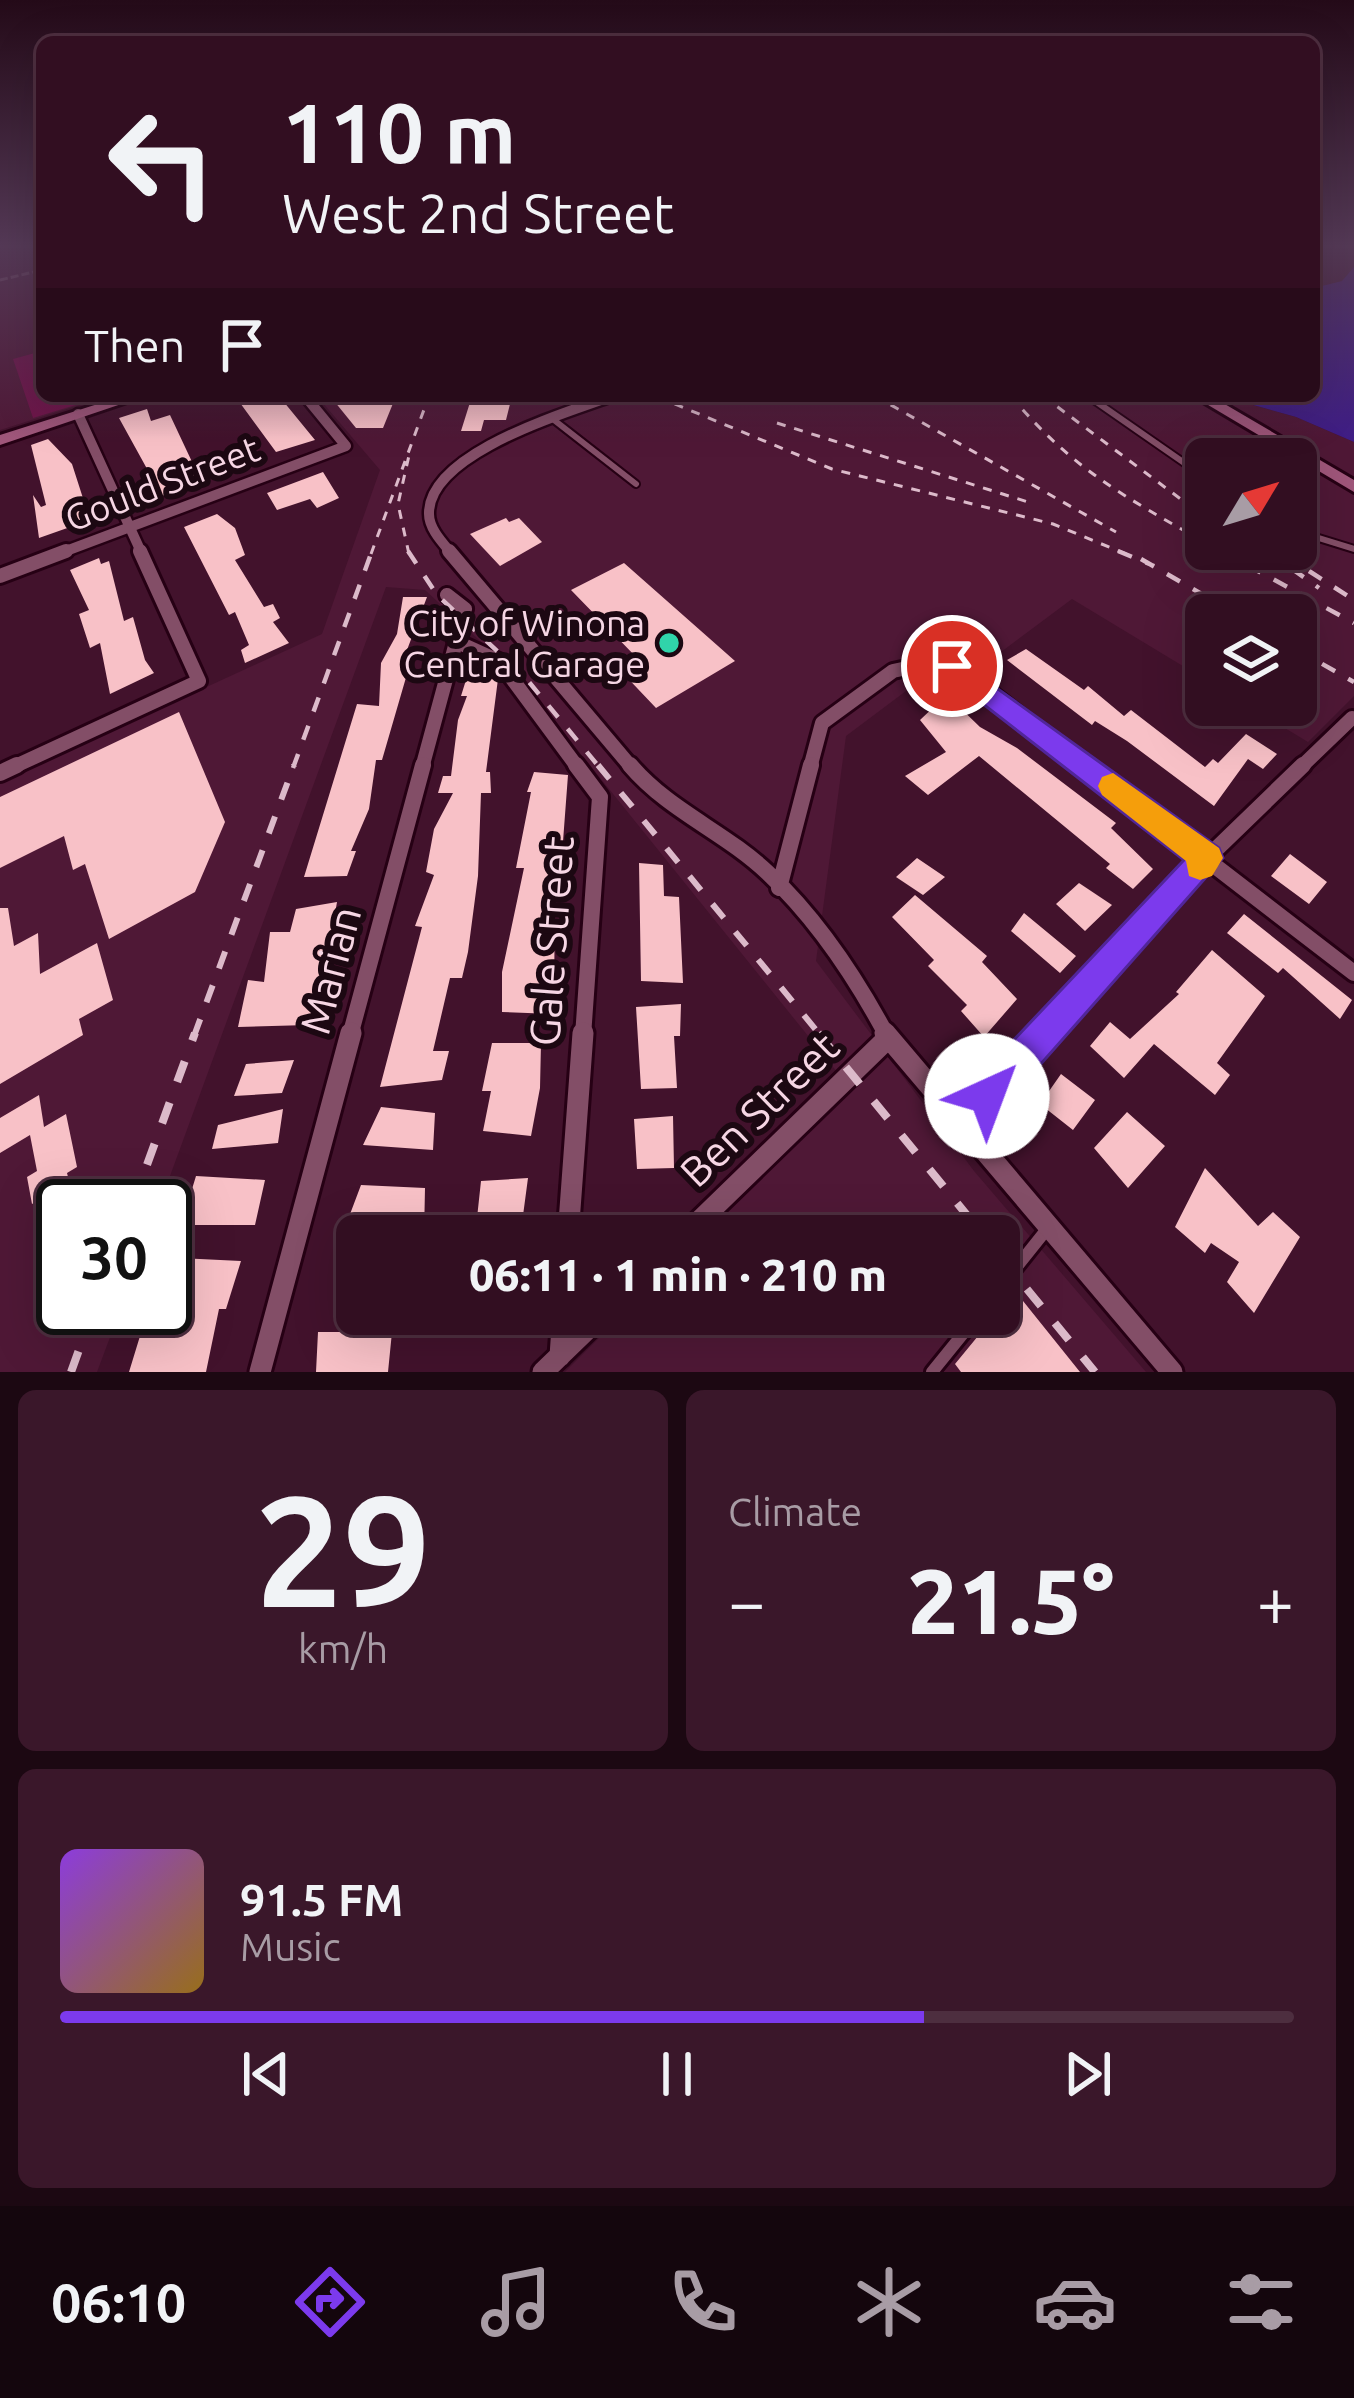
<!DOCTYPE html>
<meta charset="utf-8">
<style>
body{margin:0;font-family:Ubuntu,sans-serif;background:#3a172a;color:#f1f3f6;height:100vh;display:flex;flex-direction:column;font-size:45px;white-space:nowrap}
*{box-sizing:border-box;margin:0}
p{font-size:39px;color:#a89ca5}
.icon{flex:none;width:66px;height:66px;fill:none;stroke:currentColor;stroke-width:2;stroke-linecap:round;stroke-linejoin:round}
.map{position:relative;height:1372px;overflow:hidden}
.panel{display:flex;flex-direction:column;gap:18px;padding:18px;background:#1c0812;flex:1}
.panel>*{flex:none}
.top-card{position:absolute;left:36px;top:36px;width:1284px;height:366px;border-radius:18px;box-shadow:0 12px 48px #0002,0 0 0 3px #4d2e3f;background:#320e21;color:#f1f3f6;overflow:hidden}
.needle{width:78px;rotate:52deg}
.buttons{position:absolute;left:1185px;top:438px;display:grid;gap:24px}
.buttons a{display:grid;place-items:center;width:132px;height:132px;border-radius:18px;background:#320e21;box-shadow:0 12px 48px #0002,0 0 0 3px #4d2e3f;font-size:60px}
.speed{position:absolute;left:36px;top:1179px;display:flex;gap:24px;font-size:60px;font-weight:700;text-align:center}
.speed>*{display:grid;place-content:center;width:156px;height:156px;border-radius:50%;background:#320e21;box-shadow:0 12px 48px #0002,0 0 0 3px #4d2e3f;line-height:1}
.speed .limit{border:6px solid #111;border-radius:18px;background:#fff;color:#111}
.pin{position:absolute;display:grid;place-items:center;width:102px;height:102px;color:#fff;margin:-51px;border:6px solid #fff;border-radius:50%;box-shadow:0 3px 12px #0007}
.me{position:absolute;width:132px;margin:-66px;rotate:43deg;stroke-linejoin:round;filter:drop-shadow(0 0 9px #0008)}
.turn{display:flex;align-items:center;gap:42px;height:252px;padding:0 48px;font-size:54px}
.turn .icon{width:156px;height:156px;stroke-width:2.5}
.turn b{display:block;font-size:84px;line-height:102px}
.then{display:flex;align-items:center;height:114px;padding:0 48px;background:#0003;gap:24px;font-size:45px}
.big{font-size:90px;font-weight:800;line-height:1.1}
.panel .tile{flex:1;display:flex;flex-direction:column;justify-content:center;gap:18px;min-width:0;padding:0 42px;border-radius:18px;background:#3a172a}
.panel .dial{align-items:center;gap:0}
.dial b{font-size:156px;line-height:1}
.song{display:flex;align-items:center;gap:36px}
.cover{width:144px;height:144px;border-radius:18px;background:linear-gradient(135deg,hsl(270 70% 55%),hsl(40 70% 35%))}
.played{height:12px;border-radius:6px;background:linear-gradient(90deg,#7c3aed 70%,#4d2e3f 70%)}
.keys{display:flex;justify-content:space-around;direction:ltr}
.heat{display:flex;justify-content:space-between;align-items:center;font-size:66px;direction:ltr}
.panel .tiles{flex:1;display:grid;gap:18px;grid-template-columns:1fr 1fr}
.tile:last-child{grid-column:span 2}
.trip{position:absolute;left:336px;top:1215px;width:684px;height:120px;border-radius:18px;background:#320e21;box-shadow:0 12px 48px #0002,0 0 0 3px #4d2e3f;font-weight:800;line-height:120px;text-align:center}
.menu{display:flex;height:192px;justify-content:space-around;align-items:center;background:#14060d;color:#a89ca5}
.menu .icon{width:84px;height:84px}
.menu .on{color:#7c3aed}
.menu b{font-size:54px;color:#f1f3f6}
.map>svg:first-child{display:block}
.built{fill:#4f1836;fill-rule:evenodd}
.green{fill:#6f1248}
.water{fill:#3f1d85}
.building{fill:#f8c1c7}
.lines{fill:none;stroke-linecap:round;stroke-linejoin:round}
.lane-far1-casing{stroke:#260014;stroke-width:10}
.lane-casing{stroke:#260014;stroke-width:18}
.street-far3-casing{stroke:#260014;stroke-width:15}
.street-far2-casing{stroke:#260014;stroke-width:20}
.street-far1-casing{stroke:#260014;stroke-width:22}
.street-casing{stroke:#260014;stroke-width:27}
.secondary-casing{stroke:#260014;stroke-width:6}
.path{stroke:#885e74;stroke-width:3;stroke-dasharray:8 3;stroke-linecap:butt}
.lane-far1{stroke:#834e67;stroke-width:6}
.lane{stroke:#834e67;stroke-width:12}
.street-far3{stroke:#834e67;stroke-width:10}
.street-far2{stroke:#834e67;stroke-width:14}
.street-far1{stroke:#834e67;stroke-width:16}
.street{stroke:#834e67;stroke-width:21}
.secondary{fill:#9f567a;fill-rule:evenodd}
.rail-far3{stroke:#dcbaca;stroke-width:3;stroke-dasharray:9 9;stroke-linecap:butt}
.rail-far2{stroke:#dcbaca;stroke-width:4.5;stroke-dasharray:15 15;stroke-linecap:butt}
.rail-far1{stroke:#dcbaca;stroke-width:6;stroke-dasharray:18 18;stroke-linecap:butt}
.rail{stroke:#dcbaca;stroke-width:8;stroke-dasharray:22 22;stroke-linecap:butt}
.route{fill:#7c3aed;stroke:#51269a;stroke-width:3}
.slow{fill:#f59e0b}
.poi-dot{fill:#30d4aa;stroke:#1c0812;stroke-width:4.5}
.labels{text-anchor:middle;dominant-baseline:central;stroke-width:12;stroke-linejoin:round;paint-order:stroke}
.street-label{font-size:36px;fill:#f6d6e4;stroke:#1c0812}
.poi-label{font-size:36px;fill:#f6d6e4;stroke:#1c0812;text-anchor:end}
.near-street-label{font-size:42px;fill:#f6d6e4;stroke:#1c0812}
</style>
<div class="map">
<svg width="1354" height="1372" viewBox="0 0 1354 1372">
<rect width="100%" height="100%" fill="#42122c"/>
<path class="built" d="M0,247h42v149h66l-108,34z
M317,396h904l75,21 58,25v254l-46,46 -61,-37h49v-90h-90v65l-134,-81 -87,65 -55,9 -84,63 -30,225 158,210 172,201h-581l58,-58h376v-78h-298l149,-148 -332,-412 -93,-86 -39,-3 -227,619h-96v102h58l-24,64h-97v-590l322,-148 58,-164zM1206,459h90v90h-90z"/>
<path class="green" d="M42,351v45h63l-72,22 -20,-59z"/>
<path class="water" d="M1354,267v175l-58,-25 -75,-21h93v-108l28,-7z"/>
<path class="building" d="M235,396h44l36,44 -39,12z
M330,396h66l-13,32h-27z
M472,396h40l-6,24h-22l-3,11h-20z
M147,409l4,12 19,-6 31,66 -39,15 -43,-78z
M48,439l24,25 18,56 -51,18 -6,-43 8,12 5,-2 -15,-60z
M323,472l16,26 -22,10 -7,-9 -33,11 -10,-17z
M217,514l18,14 10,27 -10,5 29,47 9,-3 7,14 -7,4 16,21 -44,20 -4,-13 8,-5 -14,-33 -6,3 -45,-88z
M506,518l3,4 10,-4 23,24 -42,24 -30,-32z
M99,558l2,6 8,-3 15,60 9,-4 12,43 9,13 -44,21 -10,-51 -10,5 -11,-34 10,-4 -19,-40z
M624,563l111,98 -79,47 -37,-39 18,-11 -66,-68z
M403,597h24l-20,53h7l-32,110h-6l-7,49 -18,42h5l-9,25 -43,1 53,-173 22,2 2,-43 16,-29z
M1026,649l58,41 4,-4 36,30 7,-6 74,57 8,-8 5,4 28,-29 31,20 -14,15 -15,-10 -34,47 -87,-65 -32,-20 -3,4 -85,-65z
M498,679l-12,93h4l1,21h-10l-3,83 -10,76 -6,26h-12l-17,73h16l-7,29 -62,7 42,-160 -7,-1 19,-51 -8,-3 8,-43 19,-36h-15l5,-17h8l7,-56 9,-24h-6l5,-16z
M952,700l28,27 37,21 99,75 -5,5 42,41 -20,20 -27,-21 4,-4 -131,-108 -51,39 -23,-19 41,-24 -26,-32 18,-17 5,6z
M179,712l46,110 -30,70 -86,47 -24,-75 -12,6 -9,-34 -64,32v-71z
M534,772l34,3 -7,93h-6l-1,146 -52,-2v-40l22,-104h-8l15,-76h-4z
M1290,854l37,28 -18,22 -38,-28z
M917,858l28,19 -22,18 -27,-18z
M639,863l24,2 1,31 15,1 4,86 -42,-2z
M1079,883l33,22 -27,26 -29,-27z
M915,895l72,61 -5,6 35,37 -33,38 -23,-26 6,-6 -39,-39 6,-6 -42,-43z
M337,902l-12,71h-4l-13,52 -70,2 10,-47 16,2 6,-50h20l6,-23z
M0,908h8l6,38 24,-13 2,41 57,-31 16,57 -34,19 4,16 -83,49z
M1024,913l52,43 -16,17 -49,-42z
M1244,914l108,86 -12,19 -57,-51 -5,5 -51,-40z
M1212,950l53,46 -48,67 13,12 -15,20 -61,-51 -30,34 -34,-32 20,-24 20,17 49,-45 -3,-2z
M681,1004l-1,32h-6l3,52 -36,1 -5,-82z
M492,1043h49l-1,45 -9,48 -48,-5 8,-40h-9z
M294,1060l-12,33 -48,3 12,-32z
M1061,1074l34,26 -22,30 -33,-26z
M39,1095l5,32 22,-13 11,53 -10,6 2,8 -37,23 -5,-27 10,-6 -7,-36 -30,18v-35z
M381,1107l54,6 -2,37 -70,-5z
M283,1109l-5,34 -66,6 6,-24z
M1127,1112l38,34 -37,42 -34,-40z
M673,1116l1,52 -37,1 -3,-50z
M1205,1168l53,58 15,-14 27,25 -46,76 -27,-31 12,-20 -28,-19 -6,10 -30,-26z
M196,1176l69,4 -10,45h-74z
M528,1178l-6,45 -45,-5 4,-37z
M361,1185l64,3 -1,48h-67v65h-21l9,-56 -7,1z
M179,1258l62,3 -15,48h-7l-13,63h-77l15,-49 15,1z
M1015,1291l65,81h-119l-6,-8z
M318,1332h74l-4,40h-72z"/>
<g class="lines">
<defs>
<path id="lane-far1" d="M1088,396l118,82
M554,420l82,64
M1296,531l58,18"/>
<path id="lane" d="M999,1289l48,-60
M932,1372l47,-58"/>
<path id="street-far3" d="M78,414l64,140
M58,554l288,-108 -41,-50
M452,554c-9,-11 -23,-25 -23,-40 -1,-61 137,-101 183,-118"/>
<path id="street-far2" d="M449,551l183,217
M0,576l66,-25
M455,641l44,20 79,107
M11,768l188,-87 -59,-130
M422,768l43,-159 -18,-14
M810,768l12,-45 71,-52 37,-8 43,16 115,89
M1300,768l52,-50"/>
<path id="street-far1" d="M576,765l24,32 -17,239
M630,765c39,46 95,67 138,108 49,46 88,105 119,163
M1084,765l270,208
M0,773l17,-8
M779,888l32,-123
M350,1036l73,-271
M1042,1036l165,-178 96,-93"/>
<path id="street" d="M885,1033l287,339
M960,1125l85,-92
M568,1236l15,-203
M684,1236l204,-198
M560,1356l3,-42
M260,1372l91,-339
M543,1372l60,-58"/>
<path id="secondary" d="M123,396h22l-145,49v-10z
M1193,396h18l143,84v12z"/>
</defs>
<use href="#lane-far1" class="lane-far1-casing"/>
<use href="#lane" class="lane-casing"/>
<use href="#street-far3" class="street-far3-casing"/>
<use href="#street-far2" class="street-far2-casing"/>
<use href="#street-far1" class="street-far1-casing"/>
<use href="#street" class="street-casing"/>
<use href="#secondary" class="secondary-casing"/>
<path class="path" d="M0,280l42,-10"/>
<use href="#lane-far1" class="lane-far1"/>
<use href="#lane" class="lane"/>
<use href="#street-far3" class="street-far3"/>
<use href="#street-far2" class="street-far2"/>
<use href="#street-far1" class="street-far1"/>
<use href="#street" class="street"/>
<use href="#secondary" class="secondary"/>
<path class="rail-far3" d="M875,396l241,136
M1011,396c61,73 114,101 195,147
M1043,396l163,122
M658,397l174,72 221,55 73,30
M777,423l251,79
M1217,549l10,5
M1264,549l7,5
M371,554l58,-158
M409,554l-11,-50 12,-53"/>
<path class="rail-far2" d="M408,551l29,44 87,81 76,92
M1118,551l36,15
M1221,551l133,72
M1267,551l52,37
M1141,559l97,56
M1309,571l45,29
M1296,649l58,33
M293,768l79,-217"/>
<path class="rail-far1" d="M598,765l223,271
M194,1036l100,-271"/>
<path class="rail" d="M818,1033l166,203
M132,1206l63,-173
M999,1255l96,117
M71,1372l23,-64"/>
</g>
<linearGradient id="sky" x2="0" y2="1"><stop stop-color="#240a18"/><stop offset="0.56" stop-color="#543956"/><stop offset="1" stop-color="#543956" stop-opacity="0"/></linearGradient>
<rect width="1354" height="439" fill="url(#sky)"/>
<path class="route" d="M952,656l267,192 4,10 -222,251 -14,6 -13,-6 -6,-13 6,-14 210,-222 -241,-187 -4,-7 4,-7z"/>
<path class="slow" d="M1113,773l106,75 4,10 -11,18 -12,4 -11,-4 -3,-15 -84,-66 -4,-9 4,-9z"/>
<circle class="poi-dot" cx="669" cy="643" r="12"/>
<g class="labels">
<g class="street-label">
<text transform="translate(162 483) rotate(-21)">Gould Street</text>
</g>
<g class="poi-label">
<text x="645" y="622">City of Winona<tspan x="645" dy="41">Central Garage</tspan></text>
</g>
<g class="near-street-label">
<text transform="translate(551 941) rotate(-86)">Gale Street</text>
<text transform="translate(330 970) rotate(-75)">Marian</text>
<text transform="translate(759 1109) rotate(-44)">Ben Street</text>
</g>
</g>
</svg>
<div class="buttons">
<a><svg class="needle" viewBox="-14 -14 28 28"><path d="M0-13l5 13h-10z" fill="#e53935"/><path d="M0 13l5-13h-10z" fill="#a89ca5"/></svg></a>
<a><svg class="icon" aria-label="layers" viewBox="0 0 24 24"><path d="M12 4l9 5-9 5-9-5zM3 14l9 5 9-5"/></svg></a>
</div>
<div class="speed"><div class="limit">30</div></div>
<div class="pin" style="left:952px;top:666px;background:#d93025"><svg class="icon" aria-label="arrive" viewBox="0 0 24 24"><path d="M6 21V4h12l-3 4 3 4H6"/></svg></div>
<svg class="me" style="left:987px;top:1096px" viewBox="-20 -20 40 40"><circle r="19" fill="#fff"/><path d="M0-13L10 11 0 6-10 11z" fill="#7c3aed"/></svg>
<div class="trip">06:11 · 1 min · 210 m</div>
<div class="top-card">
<div class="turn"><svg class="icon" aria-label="left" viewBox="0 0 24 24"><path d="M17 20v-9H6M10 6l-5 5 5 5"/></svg><div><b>110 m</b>West 2nd Street</div></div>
<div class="then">Then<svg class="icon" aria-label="arrive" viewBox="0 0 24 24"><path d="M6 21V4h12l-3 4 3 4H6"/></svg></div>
</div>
</div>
<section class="panel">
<div class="tiles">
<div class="tile dial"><b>29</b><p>km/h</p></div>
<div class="tile"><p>Climate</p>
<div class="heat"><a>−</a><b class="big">21.5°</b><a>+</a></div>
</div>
<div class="tile">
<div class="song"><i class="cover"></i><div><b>91.5 FM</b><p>Music</p></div></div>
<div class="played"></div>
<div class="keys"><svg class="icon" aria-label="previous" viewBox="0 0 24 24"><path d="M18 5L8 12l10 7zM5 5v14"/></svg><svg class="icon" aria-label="pause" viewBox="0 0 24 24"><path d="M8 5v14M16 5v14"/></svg><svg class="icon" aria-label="next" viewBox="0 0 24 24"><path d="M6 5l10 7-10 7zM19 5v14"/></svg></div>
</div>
</div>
</section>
<nav class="menu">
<b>06:10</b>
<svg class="icon on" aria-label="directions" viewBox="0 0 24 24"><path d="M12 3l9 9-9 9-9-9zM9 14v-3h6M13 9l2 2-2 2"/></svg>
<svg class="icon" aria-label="music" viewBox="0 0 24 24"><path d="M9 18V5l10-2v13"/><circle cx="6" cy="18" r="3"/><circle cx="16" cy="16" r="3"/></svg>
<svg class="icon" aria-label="phone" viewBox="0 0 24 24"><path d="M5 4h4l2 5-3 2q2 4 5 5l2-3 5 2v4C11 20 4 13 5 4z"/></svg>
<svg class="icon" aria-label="climate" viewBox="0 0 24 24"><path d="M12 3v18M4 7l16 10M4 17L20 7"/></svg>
<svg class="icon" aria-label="car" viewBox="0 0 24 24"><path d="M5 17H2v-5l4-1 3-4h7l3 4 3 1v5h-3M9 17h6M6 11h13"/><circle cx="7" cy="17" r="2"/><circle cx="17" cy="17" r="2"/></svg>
<svg class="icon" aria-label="filters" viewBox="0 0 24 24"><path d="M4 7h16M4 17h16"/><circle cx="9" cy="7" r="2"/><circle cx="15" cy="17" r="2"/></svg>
</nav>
